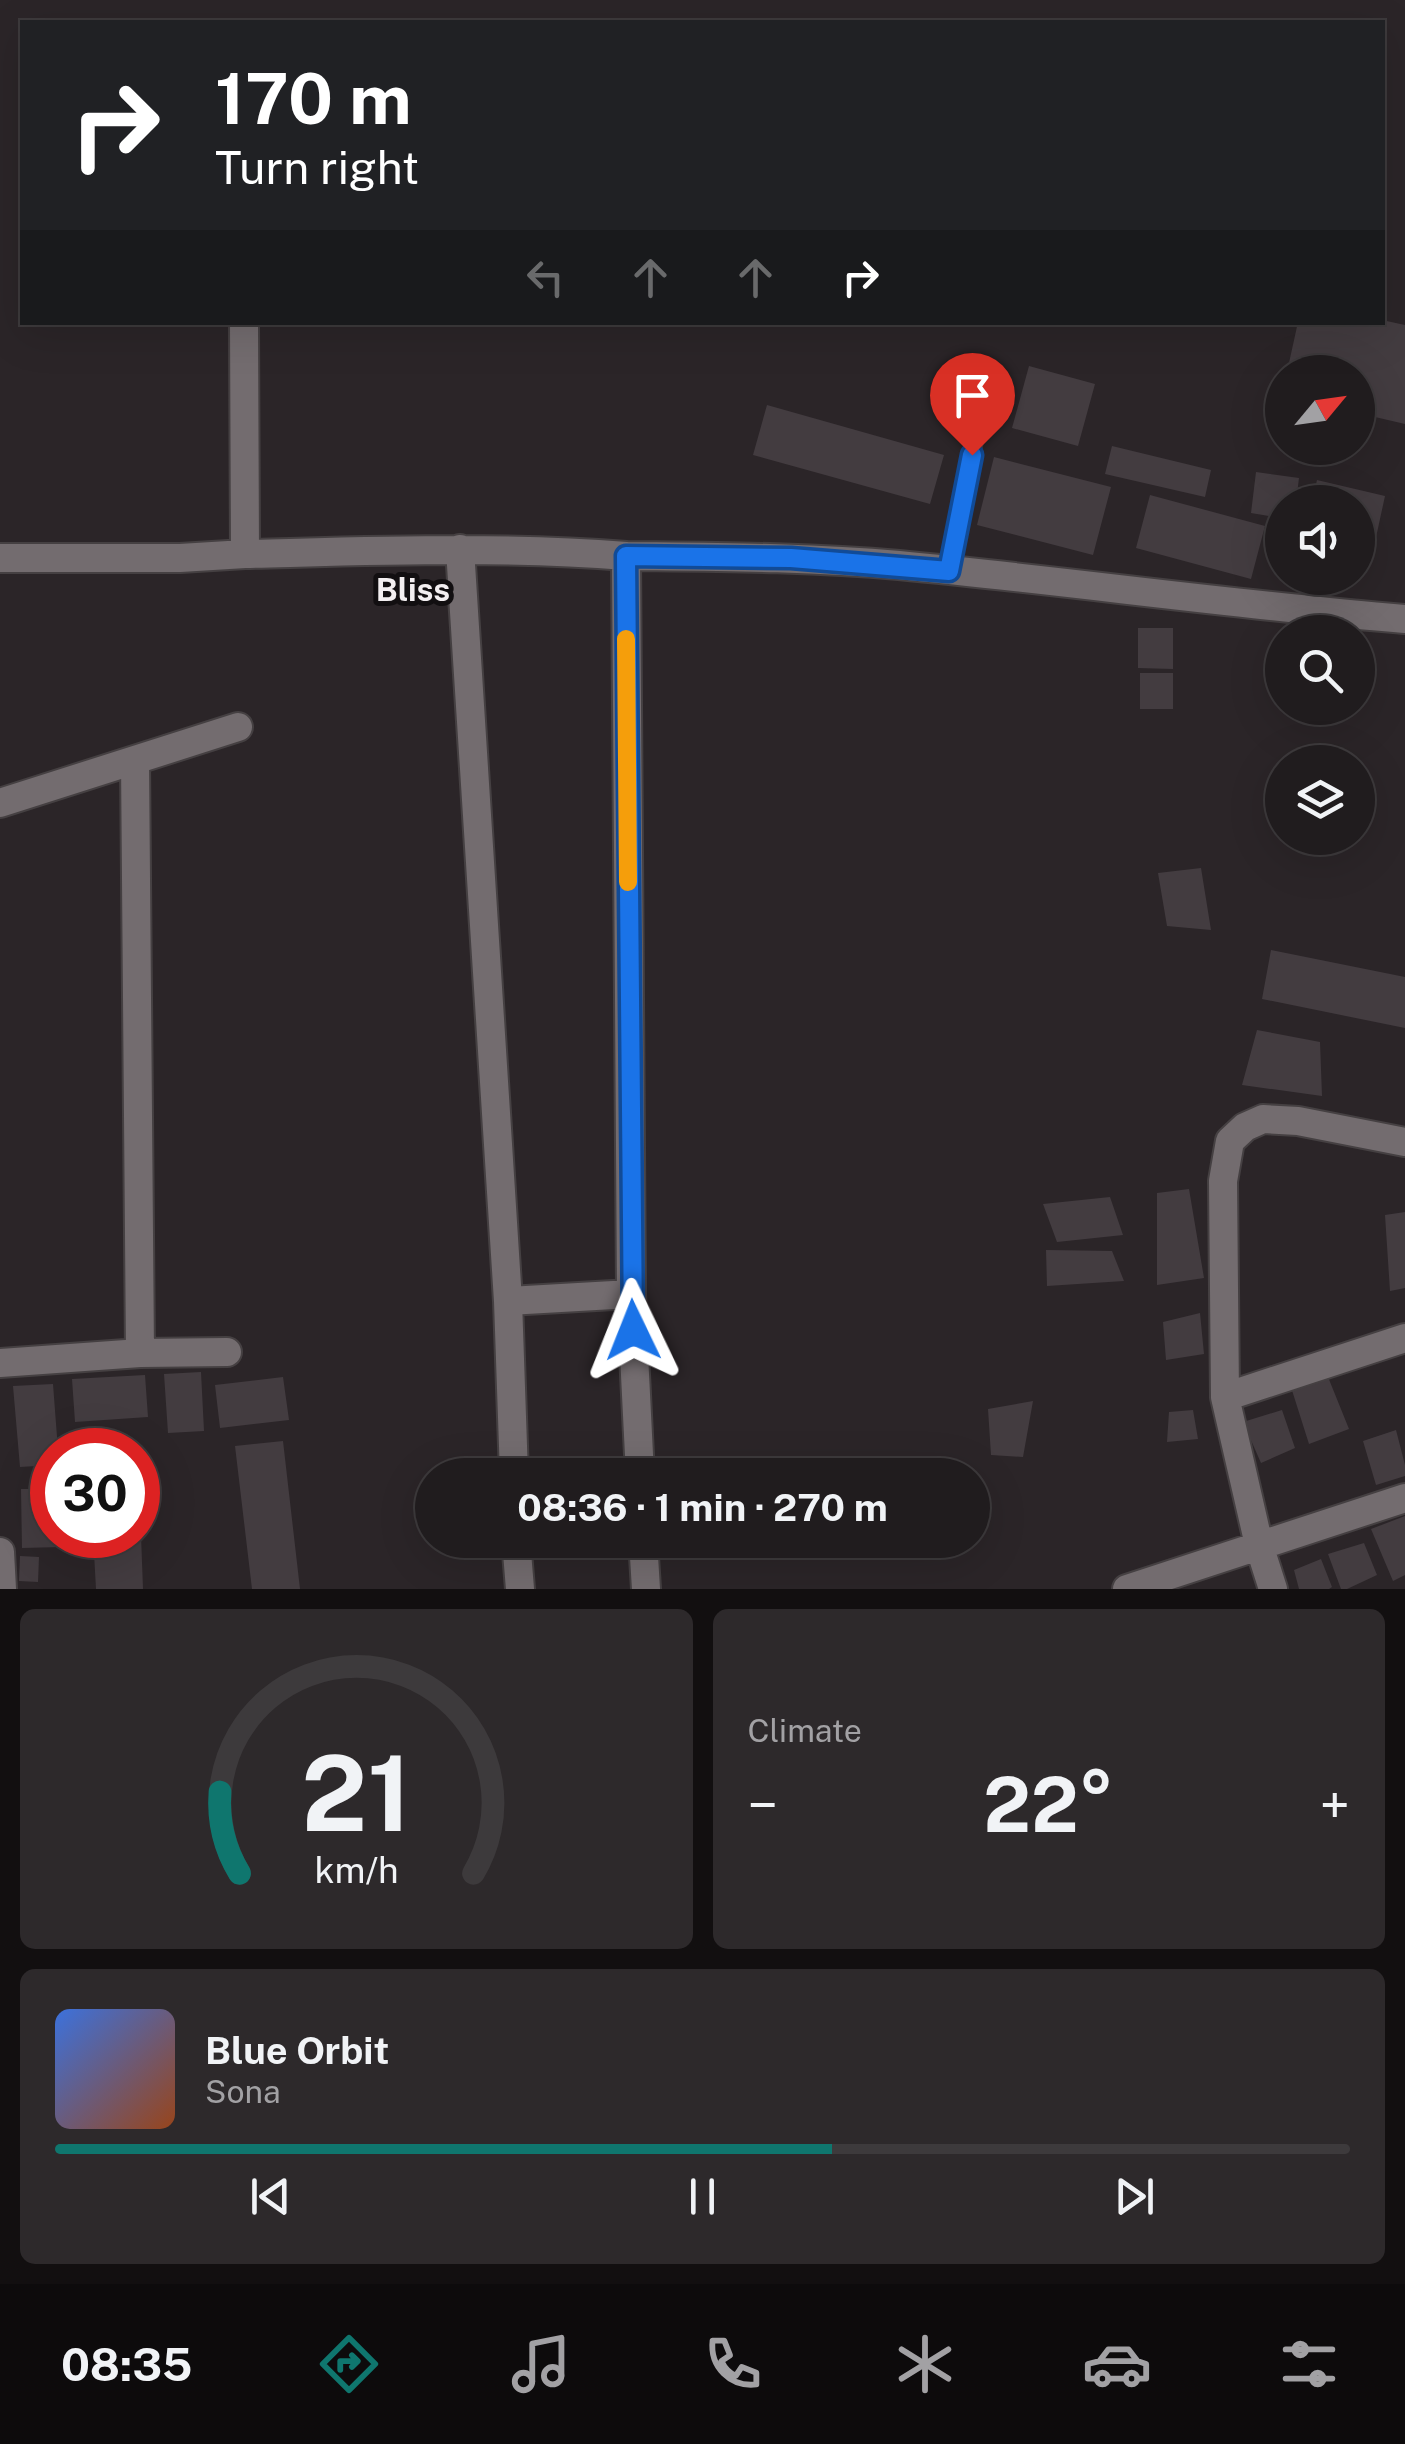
<!DOCTYPE html>
<meta charset="utf-8">
<style>
body{margin:0;font-family:"Public Sans",sans-serif;background:#2d292b;color:#f1f3f6;height:100vh;display:flex;flex-direction:column;font-size:38px;white-space:nowrap}
*{box-sizing:border-box;margin:0}
p{font-size:32px;color:#a2a1a4}
.icon{flex:none;width:55px;height:55px;fill:none;stroke:currentColor;stroke-width:2;stroke-linecap:round;stroke-linejoin:round}
.map{position:relative;height:1589px;overflow:hidden}
.drawer{display:flex;flex-direction:column;gap:20px;padding:20px;background:#120f10;flex:1}
.drawer>*{flex:none}
.banner{position:absolute;left:20px;top:20px;width:1365px;height:305px;border-radius:0px;box-shadow:0 10px 40px #0002,0 0 0 2px #3d3a3c;background:#202124;color:#fff;overflow:hidden}
.needle{width:65px;rotate:61deg}
.tools{position:absolute;left:1265px;top:355px;display:grid;gap:20px}
.tools a{display:grid;place-items:center;width:110px;height:110px;border-radius:50%;background:#201c1e;box-shadow:0 10px 40px #0002,0 0 0 2px #3d3a3c;font-size:50px}
.speed{position:absolute;left:30px;top:1428px;display:flex;gap:20px;font-size:50px;font-weight:700;text-align:center}
.speed>*{display:grid;place-content:center;width:130px;height:130px;border-radius:50%;background:#201c1e;box-shadow:0 10px 40px #0002,0 0 0 2px #3d3a3c;line-height:1}
.speed .limit{border:15px solid #d22;background:#fff;color:#111}
.pin{position:absolute;display:grid;place-items:center;width:85px;height:85px;color:#fff;margin:-102px -42px;border-radius:50% 50% 50% 0;rotate:-45deg;box-shadow:0 0 10px #0007}
.pin .icon{rotate:45deg}
.me{position:absolute;width:110px;margin:-55px;rotate:358deg;stroke-linejoin:round;filter:drop-shadow(0 0 8px #0008)}
.turn{display:flex;align-items:center;gap:35px;height:210px;padding:0 30px;font-size:45px}
.turn .icon{width:130px;height:130px;stroke-width:2.5}
.turn b{display:block;font-size:70px;line-height:85px}
.lanes{display:flex;align-items:center;height:95px;padding:0 30px;background:#0003;justify-content:center;gap:50px;direction:ltr}
.lanes .off{opacity:.35}
.big{font-size:75px;font-weight:700;line-height:1.1}
.drawer .tile{flex:1;display:flex;flex-direction:column;justify-content:center;gap:15px;min-width:0;padding:0 35px;border-radius:15px;background:#2d292b}
.drawer .dial{align-items:center;gap:0}
.dial svg{height:260px;overflow:visible;fill:none;stroke:#3d3a3c;stroke-width:7;stroke-linecap:round;text-anchor:middle}
.dial text{fill:#f1f3f6;stroke:none}
.song{display:flex;align-items:center;gap:30px}
.cover{width:120px;height:120px;border-radius:15px;background:linear-gradient(135deg,hsl(220 70% 55%),hsl(20 70% 35%))}
.played{height:10px;border-radius:5px;background:linear-gradient(90deg,#0f766e 60%,#3d3a3c 60%)}
.keys{display:flex;justify-content:space-around;direction:ltr}
.heat{display:flex;justify-content:space-between;align-items:center;font-size:55px;direction:ltr}
.drawer .tiles{flex:1;display:grid;gap:20px;grid-template-columns:1fr 1fr}
.tile:last-child{grid-column:span 2}
.trip{position:absolute;left:415px;top:1458px;width:575px;height:100px;border-radius:50px;background:#201c1e;box-shadow:0 10px 40px #0002,0 0 0 2px #3d3a3c;font-weight:700;line-height:100px;text-align:center}
.dock{display:flex;height:160px;justify-content:space-around;align-items:center;background:#0d0b0c;color:#a2a1a4}
.dock .icon{width:70px;height:70px}
.dock .current{color:#0f766e}
.dock b{font-size:45px;color:#f1f3f6}
.map>svg:first-child{display:block}
.building{fill:#433c40}
.lines{fill:none;stroke-linecap:round;stroke-linejoin:round}
.service-casing{stroke:#454042;stroke-width:19}
.minor-casing{stroke:#454042;stroke-width:32}
.service{stroke:#736c6f;stroke-width:14}
.minor{stroke:#736c6f;stroke-width:28}
.route-casing{stroke:#114b97;stroke-width:25}
.route{stroke:#1a73e8;stroke-width:18}
.slow{stroke:#f59e0b;stroke-width:18}
.labels{text-anchor:middle;dominant-baseline:central;stroke-width:10;stroke-linejoin:round;paint-order:stroke}
.neighbourhood-label{font-size:32px;font-weight:bold;fill:#f3eff1;stroke:#120f11}
</style>
<div class="map">
<svg width="1405" height="1589" viewBox="0 0 1405 1589">
<rect width="100%" height="100%" fill="#2b2528"/>
<path class="building" d="M1382,320l23,5v99l-47,-11v-41h-71l11,-50h84z
M1029,366l66,18 -17,62 -66,-18z
M767,405l177,50 -14,49 -177,-49z
M1112,446l99,24 -6,27 -100,-23z
M994,457l117,30 -18,68 -116,-30z
M1256,472l43,6 -3,24h-14v16l-31,-5z
M1317,480l68,16 -10,46 -17,-4v-36h-46z
M1150,495l115,31 -14,53 -115,-31z
M1138,628h35v41l-35,-1z
M1140,673h33v36h-33z
M1201,868l10,62 -44,-4 -9,-53z
M1271,950l134,27v51l-143,-29z
M1257,1030l63,12 2,54 -80,-11z
M1189,1189l15,89 -47,7v-92z
M1110,1197l13,38 -66,7 -14,-38z
M1405,1212v76l-15,3 -5,-76z
M1046,1250l66,1 12,30 -77,5z
M1200,1313l4,41 -38,6 -3,-38z
M201,1372l3,59 -36,2 -4,-59z
M1326,1372l23,57 -40,15 -19,-60z
M145,1375l3,42 -73,5 -3,-43z
M283,1377l6,43 -69,8 -5,-43z
M53,1384l5,66h-6v15l-32,2 -7,-81z
M1033,1401l-10,56 -32,-2 -3,-46z
M1193,1410l5,29 -31,3 2,-30z
M1282,1410l13,38 -34,15 -18,-41z
M1396,1430l9,35v11l-29,9 -13,-44z
M283,1441l17,148h-48l-17,-143z
M21,1489h31v46h8l1,12 -39,1z
M1405,1516v59l-12,6 -22,-52z
M93,1535h48l2,54h-47z
M1364,1543l13,32 -30,14h-6l-13,-35z
M20,1556l19,1 -1,25 -19,-1z
M1321,1559l11,28 -3,2h-30l-5,-19z"/>
<g class="lines">
<defs>
<path id="service" d="M949,571l38,-194"/>
<path id="minor" d="M460,549l48,752 6,174
M245,554c127,-3 254,-8 381,2
M0,558h180l65,-4 -1,-232
M135,760l5,593
M0,803l238,-76
M1405,1142l-107,-21 -35,-2 -18,8 -15,14 -7,40 2,216 180,-59
M508,1301l123,-7
M0,1363l140,-10 87,-1
M1225,1397l34,148 14,44
M640,1475l-9,-181 -5,-738c91,1 182,1 273,9 169,16 337,40 506,54
M516,1540l4,49
M643,1540l3,49
M0,1552l2,37
M1127,1589l278,-91"/>
</defs>
<use href="#service" class="service-casing"/>
<use href="#minor" class="minor-casing"/>
<use href="#service" class="service"/>
<use href="#minor" class="minor"/>
</g>
<g class="lines">
<defs>
<path id="route" d="M633,1330l-7,-774 165,2 158,13 23,-116"/>
</defs>
<use href="#route" class="route-casing"/>
<use href="#route" class="route"/>
<path class="slow" d="M626,639l2,243"/>
</g>
<g class="labels">
<g class="neighbourhood-label">
<text x="413" y="589">Bliss</text>
</g>
</g>
</svg>
<div class="tools">
<a><svg class="needle" viewBox="-14 -14 28 28"><path d="M0-13l5 13h-10z" fill="#e53935"/><path d="M0 13l5-13h-10z" fill="#a2a1a4"/></svg></a>
<a><svg class="icon" aria-label="sound" viewBox="0 0 24 24"><path d="M4 9h4l5-4v14l-5-4H4zM17 9q2 3 0 6"/></svg></a>
<a><svg class="icon" aria-label="search" viewBox="0 0 24 24"><circle cx="10" cy="10" r="6"/><path d="M15 15l6 6"/></svg></a>
<a><svg class="icon" aria-label="layers" viewBox="0 0 24 24"><path d="M12 4l9 5-9 5-9-5zM3 14l9 5 9-5"/></svg></a>
</div>
<div class="speed"><div class="limit">30</div></div>
<div class="pin" style="left:972px;top:455px;background:#d93025"><svg class="icon" aria-label="arrive" viewBox="0 0 24 24"><path d="M6 21V4h12l-3 4 3 4H6"/></svg></div>
<svg class="me" style="left:633px;top:1330px" viewBox="-20 -20 40 40"><path d="M0-17L14 15 0 8-14 15z" fill="#1a73e8" stroke="#fff" stroke-width="4"/></svg>
<div class="trip">08:36 · 1 min · 270 m</div>
<div class="banner">
<div class="turn"><svg class="icon" aria-label="right" viewBox="0 0 24 24"><path d="M7 20v-9h11M14 6l5 5-5 5"/></svg><div><b>170 m</b>Turn right</div></div>
<div class="lanes"><svg class="icon off" aria-label="left" viewBox="0 0 24 24"><path d="M17 20v-9H6M10 6l-5 5 5 5"/></svg><svg class="icon off" aria-label="ahead" viewBox="0 0 24 24"><path d="M12 20V5M6 11l6-6 6 6"/></svg><svg class="icon off" aria-label="ahead" viewBox="0 0 24 24"><path d="M12 20V5M6 11l6-6 6 6"/></svg><svg class="icon" aria-label="right" viewBox="0 0 24 24"><path d="M7 20v-9h11M14 6l5 5-5 5"/></svg></div>
</div>
</div>
<section class="drawer">
<div class="tiles">
<div class="tile dial"><svg viewBox="0 0 100 80">
<path d="M14 69A42 42 0 1 1 86 69"/>
<path d="M14 69A42 42 0 0 1 8 44" stroke="#0f766e"/>
<text x="50" y="56" font-size="32" font-weight="700">21</text>
<text x="50" y="72" font-size="11">km/h</text>
</svg></div>
<div class="tile"><p>Climate</p>
<div class="heat"><a>−</a><b class="big">22°</b><a>+</a></div>
</div>
<div class="tile">
<div class="song"><i class="cover"></i><div><b>Blue Orbit</b><p>Sona</p></div></div>
<div class="played"></div>
<div class="keys"><svg class="icon" aria-label="previous" viewBox="0 0 24 24"><path d="M18 5L8 12l10 7zM5 5v14"/></svg><svg class="icon" aria-label="pause" viewBox="0 0 24 24"><path d="M8 5v14M16 5v14"/></svg><svg class="icon" aria-label="next" viewBox="0 0 24 24"><path d="M6 5l10 7-10 7zM19 5v14"/></svg></div>
</div>
</div>
</section>
<nav class="dock">
<b>08:35</b>
<svg class="icon current" aria-label="directions" viewBox="0 0 24 24"><path d="M12 3l9 9-9 9-9-9zM9 14v-3h6M13 9l2 2-2 2"/></svg>
<svg class="icon" aria-label="music" viewBox="0 0 24 24"><path d="M9 18V5l10-2v13"/><circle cx="6" cy="18" r="3"/><circle cx="16" cy="16" r="3"/></svg>
<svg class="icon" aria-label="phone" viewBox="0 0 24 24"><path d="M5 4h4l2 5-3 2q2 4 5 5l2-3 5 2v4C11 20 4 13 5 4z"/></svg>
<svg class="icon" aria-label="climate" viewBox="0 0 24 24"><path d="M12 3v18M4 7l16 10M4 17L20 7"/></svg>
<svg class="icon" aria-label="car" viewBox="0 0 24 24"><path d="M5 17H2v-5l4-1 3-4h7l3 4 3 1v5h-3M9 17h6M6 11h13"/><circle cx="7" cy="17" r="2"/><circle cx="17" cy="17" r="2"/></svg>
<svg class="icon" aria-label="filters" viewBox="0 0 24 24"><path d="M4 7h16M4 17h16"/><circle cx="9" cy="7" r="2"/><circle cx="15" cy="17" r="2"/></svg>
</nav>
